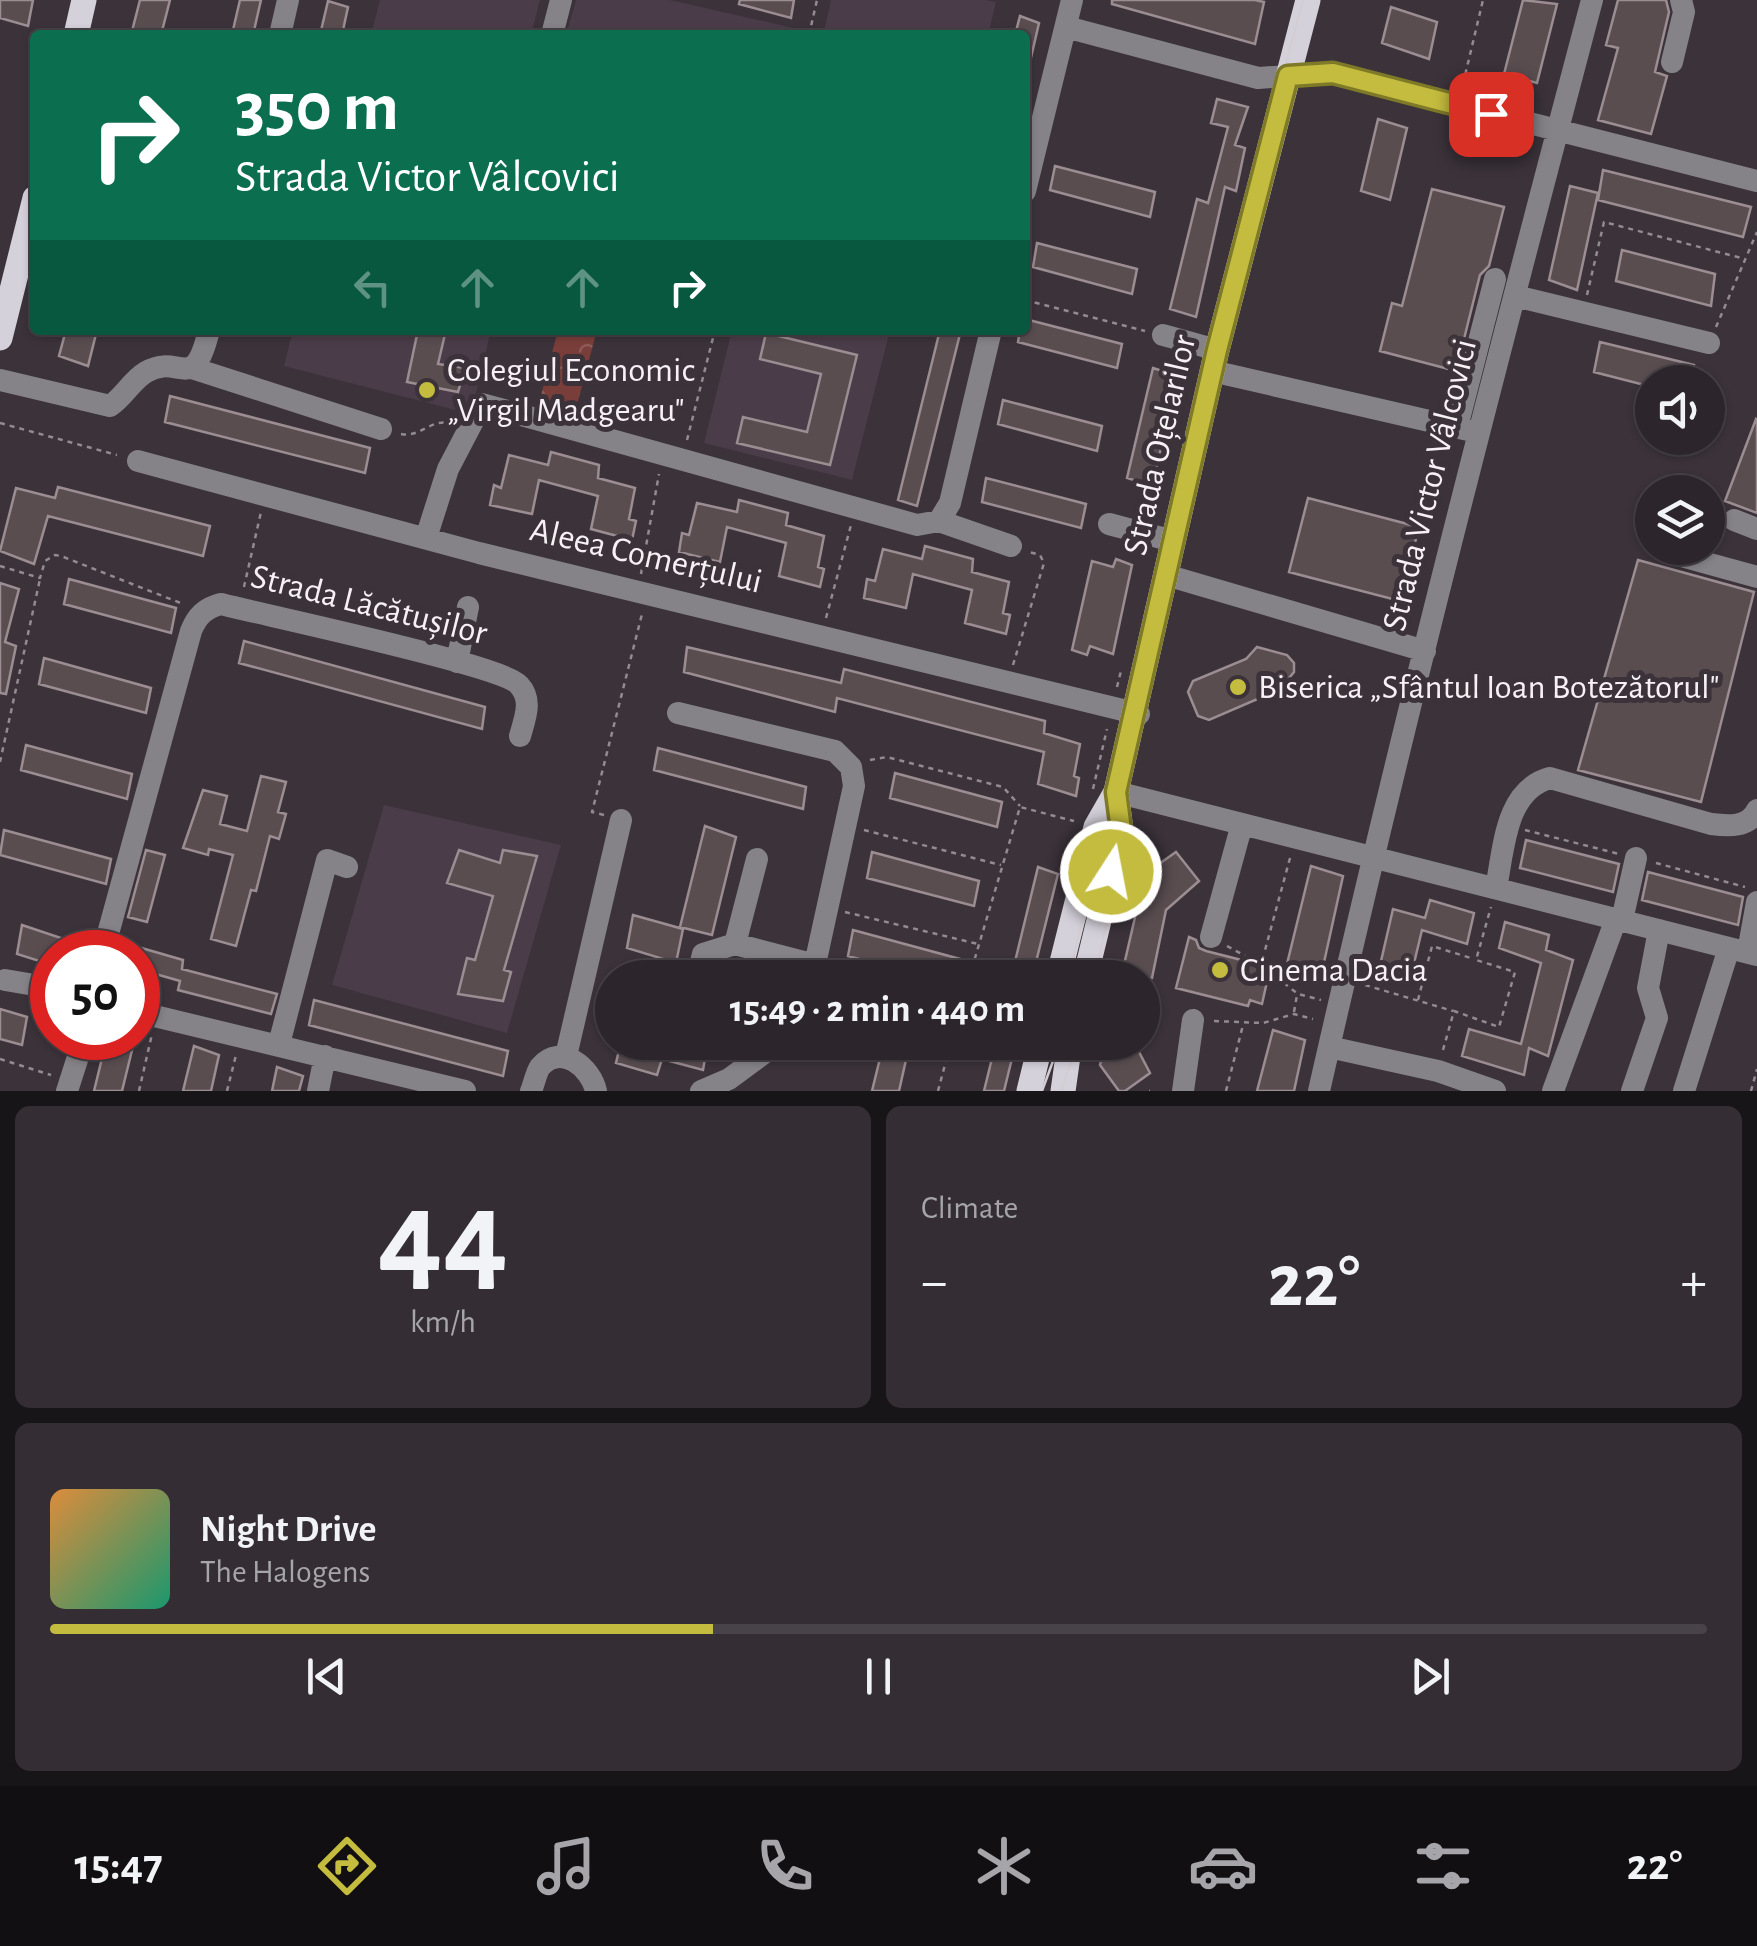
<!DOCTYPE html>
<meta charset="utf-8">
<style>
body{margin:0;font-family:"Alegreya Sans",sans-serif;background:#342e34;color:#f1f3f6;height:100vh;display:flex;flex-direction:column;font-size:38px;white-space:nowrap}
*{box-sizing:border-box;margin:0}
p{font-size:32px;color:#a6a5a9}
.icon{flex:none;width:55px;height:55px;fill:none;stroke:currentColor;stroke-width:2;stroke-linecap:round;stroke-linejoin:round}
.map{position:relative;height:1091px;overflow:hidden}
.drawer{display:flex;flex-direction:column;gap:15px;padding:15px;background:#181518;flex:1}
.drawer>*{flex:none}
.guide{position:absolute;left:30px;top:30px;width:1000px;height:305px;border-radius:10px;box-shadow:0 2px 8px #0004,0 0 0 2px #484348;background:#0b6e4f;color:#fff;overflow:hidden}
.controls{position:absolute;left:1635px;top:365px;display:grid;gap:20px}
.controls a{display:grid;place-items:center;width:90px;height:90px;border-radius:50%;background:#2c262c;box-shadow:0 2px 8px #0004,0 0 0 2px #484348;font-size:50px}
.speed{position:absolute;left:30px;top:930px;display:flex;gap:20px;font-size:50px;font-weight:700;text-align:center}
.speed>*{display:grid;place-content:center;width:130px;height:130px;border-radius:50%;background:#2c262c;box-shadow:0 2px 8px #0004,0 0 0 2px #484348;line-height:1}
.speed .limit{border:15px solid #d22;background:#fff;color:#111}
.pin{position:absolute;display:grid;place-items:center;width:85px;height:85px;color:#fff;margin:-42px;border-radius:20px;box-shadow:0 5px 15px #0006}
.me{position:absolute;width:110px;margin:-55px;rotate:11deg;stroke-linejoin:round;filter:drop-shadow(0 0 8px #0008)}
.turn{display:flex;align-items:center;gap:35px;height:210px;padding:0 40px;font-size:45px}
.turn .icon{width:130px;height:130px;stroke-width:2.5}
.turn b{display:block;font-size:70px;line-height:85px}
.lanes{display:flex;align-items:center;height:95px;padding:0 40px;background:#0003;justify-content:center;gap:50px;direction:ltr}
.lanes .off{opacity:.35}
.big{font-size:75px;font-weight:700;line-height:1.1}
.drawer .widget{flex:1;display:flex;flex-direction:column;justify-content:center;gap:15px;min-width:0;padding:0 35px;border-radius:15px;background:#342e34}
.drawer .dial{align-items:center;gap:0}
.dial b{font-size:130px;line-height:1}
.song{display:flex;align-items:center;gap:30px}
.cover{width:120px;height:120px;border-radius:15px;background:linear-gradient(135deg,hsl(30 70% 55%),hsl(160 70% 35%))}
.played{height:10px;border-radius:5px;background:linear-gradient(90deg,#c4bc3e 40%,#484348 40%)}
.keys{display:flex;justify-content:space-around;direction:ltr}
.heat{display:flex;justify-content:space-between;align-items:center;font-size:55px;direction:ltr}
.drawer .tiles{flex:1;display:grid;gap:15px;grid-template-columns:1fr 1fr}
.widget:last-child{grid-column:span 2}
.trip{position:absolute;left:595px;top:960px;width:565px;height:100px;border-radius:50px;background:#2c262c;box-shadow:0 2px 8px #0004,0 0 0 2px #484348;font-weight:700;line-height:100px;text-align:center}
.tab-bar{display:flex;height:160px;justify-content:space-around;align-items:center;background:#120f12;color:#a6a5a9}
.tab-bar .icon{width:70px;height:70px}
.tab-bar .on{color:#c4bc3e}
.tab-bar b{font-size:45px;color:#f1f3f6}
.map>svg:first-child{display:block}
.built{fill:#4a3c48}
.park{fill:url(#park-crowns)}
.building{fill:#594d50;stroke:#9b8d91;stroke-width:2.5}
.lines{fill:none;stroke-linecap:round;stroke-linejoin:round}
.path{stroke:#928b91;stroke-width:2.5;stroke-dasharray:5 5;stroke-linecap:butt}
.minor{stroke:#858388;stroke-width:22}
.major{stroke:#d5d1db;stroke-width:25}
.tram{stroke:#d4cdd3;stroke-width:2.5}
.route-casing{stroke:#7f7a28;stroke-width:25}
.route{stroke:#c4bc3e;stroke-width:18}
.poi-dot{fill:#c4bc3e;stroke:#3b323a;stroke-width:4}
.labels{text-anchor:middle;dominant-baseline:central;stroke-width:10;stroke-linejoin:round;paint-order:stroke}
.poi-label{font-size:35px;fill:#f7f1f6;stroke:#3b323a;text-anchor:start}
.street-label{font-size:35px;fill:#f7f1f6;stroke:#3b323a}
</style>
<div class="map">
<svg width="1757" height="1091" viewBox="0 0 1757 1091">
<defs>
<pattern id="park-crowns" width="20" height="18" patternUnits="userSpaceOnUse" patternTransform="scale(2.5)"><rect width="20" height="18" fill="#793e3a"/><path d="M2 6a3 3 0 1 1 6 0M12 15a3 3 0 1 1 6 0" fill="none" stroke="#8d5a57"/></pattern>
</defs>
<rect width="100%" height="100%" fill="#3b323a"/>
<path class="built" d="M380,0h160l-9,35h-160z
M576,0h94l128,29 -1,6h-231z
M831,0h154l11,2 -8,33h-165z
M293,330h198l-20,84 -187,-48z
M732,330h158l-38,150 -148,-37z
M384,805l177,40 -54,188 -175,-48z"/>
<path class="park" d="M558,330h39l-22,82 -36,-9z"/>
<path class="building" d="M0,0h33l-5,26 -28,-8z
M140,0h30l-9,35h-30z
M240,0h21l-8,35 -20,-5z
M740,0h54l-3,18 -52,-14z
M1112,0h143l9,2 -9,42 -143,-40z
M1523,0l34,4 -20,79 -33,-9z
M1618,0h48l3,12 -14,60 12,4 -16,58 -53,-14 20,-72 -12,-3z
M328,1l20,6 -6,28h-22z
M1391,7l46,15 -8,37 -47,-16z
M1020,16l19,7 -9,39h-5v-27h-10z
M1217,99l31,8 -13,38 10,3 -9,43 -11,-4 -29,130 -26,-8 27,-110 11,4 20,-76 -17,-4z
M1378,119l29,9 -17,72 -29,-9z
M1055,166l100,26 -5,25 -100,-27z
M1603,170l148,37 -8,30 -145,-37z
M1570,186l28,7 -21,97 -28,-10z
M1432,189l72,18 -15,59 -9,9 -24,96 -76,-20 12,-48 10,3z
M1037,243l100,26 -5,25 -99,-27z
M1622,250l93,24 -4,32 -95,-25z
M1025,319l97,25 -5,24 -99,-26 2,-12h5z
M66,330h31l-9,36 -29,-10z
M418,330h28l-8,34 27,4 -7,24 -51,-10z
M940,330h21l-44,176 -19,-6z
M766,333l91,22 -27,110 -93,-22 6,-26 64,15 14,-58 -61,-15z
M1600,342l94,23 -3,17h-39v5l-58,-15z
M1153,368l25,8 -26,110 -25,-8z
M170,396l200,52 -5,25 -200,-51z
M1003,400l99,26 -5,25 -99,-27z
M1756,419l1,1v93l-32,-12z
M551,452l48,13 -1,13 37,10 -6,31 7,2 -4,19 -41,-11 7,-33 -59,-16 -7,34 -42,-9 4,-20 7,3 8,-33 39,10z
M986,478l100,26 -5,24 -99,-26z
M58,487l152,39 -7,30 -155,-40 -14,48 -34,-13 16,-63 39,10z
M1308,498l111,29 -19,74 -111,-29z
M739,500l49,13 -2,12 38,11 -6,31 6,2 -4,18 -41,-11 7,-33 -59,-16 -7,35 -41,-10 3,-19 7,2 8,-32 40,9z
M925,546l48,13 -1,13 37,10 -6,31 7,2 -4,19 -41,-11 7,-33 -59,-16 -7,34 -42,-10 3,-19 8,2 8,-32 39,10z
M1116,559l16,6 -19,89 -23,-8 -3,9 -15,-5 20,-89 21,6z
M1638,560l116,32 -53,210 -123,-32z
M69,579l107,29 -5,25 -107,-29z
M0,583l19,6 -14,53 11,4 -10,48 -6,-1z
M244,641l241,66 -3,22 -243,-66z
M687,647l154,36 3,-14 201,52 -1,12 36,11 -6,32 5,2 -3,18 -38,-12 6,-32 -207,-54 -2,14 -151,-40z
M1257,647l30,8 7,8v9l-9,11v9l-6,7 -17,-2 -53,23 -11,-4 -10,-24 5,-11 53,-22z
M44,658l107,30 -5,25 -107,-29z
M26,745l106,29 -5,25 -106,-29z
M658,748l148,39 -3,22 -149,-39z
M895,773l107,29 -5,25 -107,-29z
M261,776l25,6 -8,30 8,2 -7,25 -9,-3 -14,55 -5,-1 -15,56 -25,-7 22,-84 -24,-6 -1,6 -25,-7 20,-58 24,6 -7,28 27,7z
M705,826l31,11 -24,98 -32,-8z
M4,830l107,29 -5,25 -106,-29z
M1526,840l93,24 -6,28 -93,-24z
M146,850l19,5 -18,67 -19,-5z
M459,850l41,13 3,-13 34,6 -33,114 7,2 -8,29 -45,-7 9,-36 8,2 18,-64 -46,-13z
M872,852l107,29 -5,25 -107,-28z
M1176,852l23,29 -33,29 -14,68h-31l24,-104z
M1311,866l32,10 -22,100 -34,-12z
M1038,867l20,7 -26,104h-21z
M1648,872l95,25 -5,28 -96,-25z
M1430,900l44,13 -7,31 -45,-14 -12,50 -31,-10 14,-61 32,9z
M633,915l50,14 -7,34 -49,-15z
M1505,922l44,13 -3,15 27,10 -25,96 -19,-8 -5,27 -62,-19 7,-27 52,15 20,-81 -42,-15z
M22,925l51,17 -2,10h-19v13l-35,-11z
M853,930l107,29 -4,19h-27l-81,-22z
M1189,937l7,3 3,8 7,3 55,14 -3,9 10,3 -6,27 -12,-4 -2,6 -72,-18z
M138,947l45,13 -1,9 95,25 -6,20 -93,-24 2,-9 -42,-12z
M314,1000l194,51 -5,25 -194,-51z
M0,1009l27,8 -5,28 -22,-6z
M1273,1030l32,10 -11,51h-37z
M107,1038h28l-13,53h-28z
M621,1042h25l18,5 1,-5h43l-5,28 -41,-11 -5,16 -41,-12z
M884,1042h26l-11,49h-27z
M996,1042h20l-12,49h-20z
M1106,1042h33l-1,8 12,23 -25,18h-6l-19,-26z
M194,1046l25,9 -8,36h-28z
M277,1067l26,9 -4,15h-27z"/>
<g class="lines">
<path class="path" d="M809,35l8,-35
M1463,84l20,-84
M1587,295l17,-73 141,37
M1025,300l120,31
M1716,327l41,-95
M0,423l117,32
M401,434c19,4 29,-15 48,-11
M687,440l28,-110
M0,566l40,12 5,-17 10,-6 6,1 122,48
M641,574l18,-100
M244,587l17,-75
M826,618l25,-93
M1013,665l31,-102 -4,-8 -11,-3
M1117,687l4,-16
M870,760l17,-3 116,30 17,19
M0,762l40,-183
M1093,789l14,-60
M604,815l-12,-3 50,-198
M864,830l137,35
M1525,830l94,24
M1290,858l-29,107 37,29 23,6
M1656,863l89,24
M845,912l133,32
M1227,946l33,18
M969,978l51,-171 54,14
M1365,985l88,26
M1418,1000l14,-54 42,13
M1294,1012l3,-17
M1214,1021l49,2 31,-9 19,5
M1443,1050l11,-39 45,16 16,-55 -39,-12 15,-53
M0,1059l51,16
M139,1091l13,-57
M227,1091l9,-36
M938,1091l13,-49
M1149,1091h1
M1226,1091l17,-66
M1751,1091l6,-22"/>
<path class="minor" d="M1066,27l192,51 75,-5 424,108
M280,35l8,-35
M552,35l9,-35
M1672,62l12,-50 -3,-12
M1025,191l47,-191
M1515,296l194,47
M1163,335l54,15
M192,368l189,61
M1212,371l265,61
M0,380l110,26c14,-9 21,-25 36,-34 34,-20 47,25 63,-42
M1457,427l38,-148
M138,461l341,92 660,161
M1734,520l23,9
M939,521l72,25
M1109,524l64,17
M426,538l22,-69 34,-65 435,121 22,-4 11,-18 41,-173
M1681,556l76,21
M1166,575l259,76
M457,662l11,-55
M678,713l157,38 16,16 3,19 -42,192
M1116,792l641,163
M757,859l-22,85 80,21
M1496,888c8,-39 9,-98 54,-110l161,46c17,2 38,4 46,-14
M1622,920l14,-62
M1211,937l31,-113
M103,952l88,-321c6,-15 14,-23 30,-27 43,11 281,61 298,81 14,15 6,33 1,51
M1748,952l9,-50
M697,978l6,-24 32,-10
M5,980l47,8
M138,1012l327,79
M279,1044l48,-184 20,7
M1329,1047l109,24 57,20
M566,1056l55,-236
M67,1091l17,-53
M318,1091l7,-35
M531,1091c3,-7 5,-18 9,-24 21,-25 51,1 56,24
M701,1091l28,-12 50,-37
M1183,1091l10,-71
M1319,1091c83,-366 177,-728 273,-1091
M1553,1091l63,-172
M1632,1091l25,-73 -9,-30 11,-58
M1684,1091l45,-143"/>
<path class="major" d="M76,35l8,-35
M0,338l35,-140
M1058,978l38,-151 20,-35 101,-442 91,-350
M1085,978l36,-148 -5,-38
M1029,1091l12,-49
M1063,1091l7,-49"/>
<path class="tram" d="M1068,978l32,-128 111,-502 92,-348
M1094,978l24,-103c2,-21 -6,-39 -3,-59
M1042,1091l18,-49
M1061,1091l17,-49"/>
</g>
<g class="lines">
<defs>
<path id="route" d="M1111,872l10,-42 -5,-38 101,-442 71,-274 45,-3 158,41"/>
</defs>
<use href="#route" class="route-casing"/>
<use href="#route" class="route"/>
</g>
<g class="poi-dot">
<circle cx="427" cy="390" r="10"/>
<circle cx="1238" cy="687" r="10"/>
<circle cx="1220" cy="970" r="10"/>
</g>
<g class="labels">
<g class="poi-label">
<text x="447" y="370">Colegiul Economic<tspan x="447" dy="40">„Virgil Madgearu"</tspan></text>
<text x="1258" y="687">Biserica „Sfântul Ioan Botezătorul"</text>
<text x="1240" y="970">Cinema Dacia</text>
</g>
<g class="street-label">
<text transform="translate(1160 445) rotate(-77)">Strada Oțelarilor</text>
<text transform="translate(1430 485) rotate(-76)">Strada Victor Vâlcovici</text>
<text transform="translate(646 556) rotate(13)">Aleea Comerțului</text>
<text transform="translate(369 605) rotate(14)">Strada Lăcătușilor</text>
</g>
</g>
</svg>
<div class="controls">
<a><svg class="icon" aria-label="sound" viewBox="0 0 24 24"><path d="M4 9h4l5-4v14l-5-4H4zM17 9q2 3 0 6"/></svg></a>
<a><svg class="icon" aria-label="layers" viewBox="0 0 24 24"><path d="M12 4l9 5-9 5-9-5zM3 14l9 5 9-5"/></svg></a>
</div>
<div class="speed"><div class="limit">50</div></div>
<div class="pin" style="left:1491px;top:114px;background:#d93025"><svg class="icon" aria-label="arrive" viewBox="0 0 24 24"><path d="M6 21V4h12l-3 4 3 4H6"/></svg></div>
<svg class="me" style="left:1111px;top:872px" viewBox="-20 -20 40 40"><circle r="17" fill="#c4bc3e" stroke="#fff" stroke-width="3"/><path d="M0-11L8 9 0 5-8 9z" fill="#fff"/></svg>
<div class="trip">15:49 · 2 min · 440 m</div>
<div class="guide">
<div class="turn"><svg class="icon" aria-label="right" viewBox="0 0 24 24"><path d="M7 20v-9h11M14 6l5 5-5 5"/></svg><div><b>350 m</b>Strada Victor Vâlcovici</div></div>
<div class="lanes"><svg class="icon off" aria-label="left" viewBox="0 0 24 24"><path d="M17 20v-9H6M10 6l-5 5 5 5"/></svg><svg class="icon off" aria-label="ahead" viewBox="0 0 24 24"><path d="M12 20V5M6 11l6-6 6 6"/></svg><svg class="icon off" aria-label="ahead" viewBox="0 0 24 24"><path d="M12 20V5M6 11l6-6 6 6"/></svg><svg class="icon" aria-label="right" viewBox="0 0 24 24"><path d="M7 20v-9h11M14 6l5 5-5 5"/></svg></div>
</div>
</div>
<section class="drawer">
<div class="tiles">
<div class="widget dial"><b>44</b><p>km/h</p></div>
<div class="widget"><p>Climate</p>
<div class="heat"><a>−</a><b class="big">22°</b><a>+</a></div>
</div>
<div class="widget">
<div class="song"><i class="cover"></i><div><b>Night Drive</b><p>The Halogens</p></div></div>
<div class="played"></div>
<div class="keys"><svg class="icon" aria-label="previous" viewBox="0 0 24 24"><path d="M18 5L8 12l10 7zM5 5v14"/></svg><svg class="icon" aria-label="pause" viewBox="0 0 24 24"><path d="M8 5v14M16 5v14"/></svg><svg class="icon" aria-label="next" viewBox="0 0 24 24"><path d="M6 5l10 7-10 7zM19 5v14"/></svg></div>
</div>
</div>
</section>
<nav class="tab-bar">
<b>15:47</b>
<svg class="icon on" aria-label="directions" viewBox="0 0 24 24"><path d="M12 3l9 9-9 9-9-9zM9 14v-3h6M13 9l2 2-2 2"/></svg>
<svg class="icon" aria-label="music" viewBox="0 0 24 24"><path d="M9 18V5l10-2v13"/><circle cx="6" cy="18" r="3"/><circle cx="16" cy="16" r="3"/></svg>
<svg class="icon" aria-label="phone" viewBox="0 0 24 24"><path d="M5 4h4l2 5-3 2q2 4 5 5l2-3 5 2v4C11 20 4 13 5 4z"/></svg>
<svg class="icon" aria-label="climate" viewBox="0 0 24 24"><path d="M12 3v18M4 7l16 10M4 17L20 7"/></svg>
<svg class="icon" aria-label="car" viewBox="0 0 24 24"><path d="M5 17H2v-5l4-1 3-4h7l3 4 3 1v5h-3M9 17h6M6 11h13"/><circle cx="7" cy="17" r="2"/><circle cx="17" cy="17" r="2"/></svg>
<svg class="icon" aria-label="filters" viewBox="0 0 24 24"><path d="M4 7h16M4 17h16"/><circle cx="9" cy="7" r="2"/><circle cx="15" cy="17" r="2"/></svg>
<b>22°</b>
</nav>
